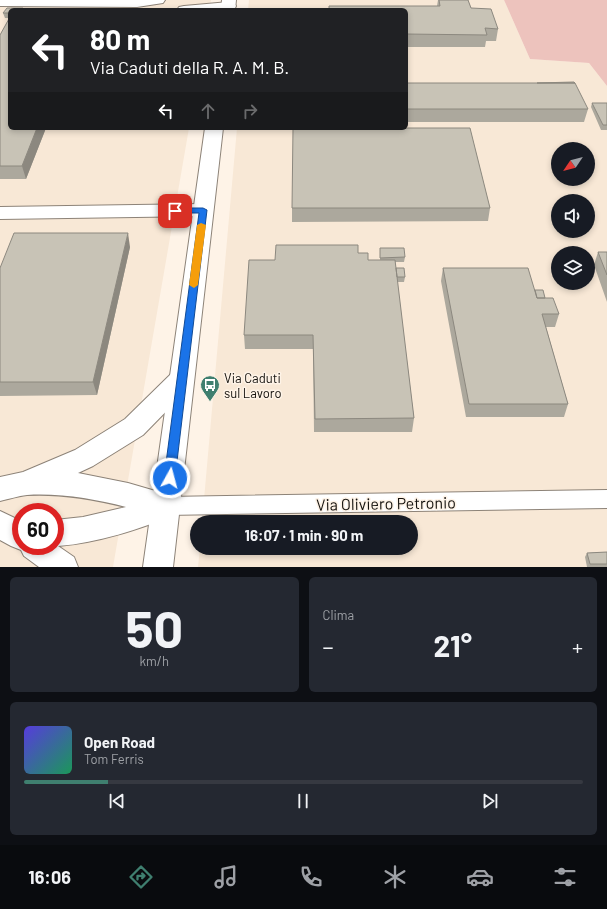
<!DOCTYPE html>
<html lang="it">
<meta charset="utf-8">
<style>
body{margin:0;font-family:Barlow,sans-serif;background:#242831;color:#f1f3f6;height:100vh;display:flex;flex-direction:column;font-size:15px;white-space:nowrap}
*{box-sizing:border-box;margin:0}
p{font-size:13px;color:#9ea1a6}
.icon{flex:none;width:22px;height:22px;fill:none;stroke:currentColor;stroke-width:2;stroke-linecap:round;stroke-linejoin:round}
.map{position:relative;height:567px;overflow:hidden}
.panel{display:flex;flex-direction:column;gap:10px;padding:10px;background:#0d0f14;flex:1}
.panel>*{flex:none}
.top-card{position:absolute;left:8px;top:8px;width:400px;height:122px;border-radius:6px;box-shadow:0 2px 6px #0003;background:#202124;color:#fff;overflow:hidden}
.needle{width:26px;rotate:235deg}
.buttons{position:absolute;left:551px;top:142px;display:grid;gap:8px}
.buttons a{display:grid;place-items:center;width:44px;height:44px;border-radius:50%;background:#171b24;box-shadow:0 2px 6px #0003;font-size:20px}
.speed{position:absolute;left:12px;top:503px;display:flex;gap:8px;font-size:20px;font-weight:700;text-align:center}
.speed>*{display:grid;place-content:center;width:52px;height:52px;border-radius:50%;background:#171b24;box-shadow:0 2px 6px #0003;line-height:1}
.speed .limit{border:6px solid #d22;background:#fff;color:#111}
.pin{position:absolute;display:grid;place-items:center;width:34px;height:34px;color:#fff;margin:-17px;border-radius:8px;box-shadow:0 2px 6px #0006}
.me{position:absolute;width:44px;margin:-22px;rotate:7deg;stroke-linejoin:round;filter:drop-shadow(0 0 3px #0008)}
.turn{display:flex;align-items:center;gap:14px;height:84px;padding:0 16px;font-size:18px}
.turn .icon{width:52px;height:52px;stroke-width:2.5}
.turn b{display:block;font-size:28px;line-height:34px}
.lanes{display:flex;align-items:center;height:38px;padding:0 16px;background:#0003;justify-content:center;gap:20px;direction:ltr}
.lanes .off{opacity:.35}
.big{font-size:30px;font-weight:700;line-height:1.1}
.panel .widget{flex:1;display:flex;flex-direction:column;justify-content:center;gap:6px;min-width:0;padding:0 14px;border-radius:6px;background:#242831}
.panel .dial{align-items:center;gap:0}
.dial b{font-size:52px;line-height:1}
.song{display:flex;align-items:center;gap:12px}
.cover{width:48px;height:48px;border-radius:6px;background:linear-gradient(135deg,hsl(250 70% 55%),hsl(150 70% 35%))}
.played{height:4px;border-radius:2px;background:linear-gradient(90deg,#3f7f6f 15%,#363941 15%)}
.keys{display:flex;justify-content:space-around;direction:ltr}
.heat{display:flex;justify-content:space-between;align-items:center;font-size:22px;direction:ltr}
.panel .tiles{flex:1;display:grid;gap:10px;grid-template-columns:1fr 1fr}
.widget:last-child{grid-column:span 2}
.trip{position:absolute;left:190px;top:515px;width:228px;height:40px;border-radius:20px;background:#171b24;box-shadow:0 2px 6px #0003;font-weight:700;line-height:40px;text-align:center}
.dock{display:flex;height:64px;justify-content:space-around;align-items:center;background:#090b0e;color:#9ea1a6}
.dock .icon{width:28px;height:28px}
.dock .active{color:#3f7f6f}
.dock b{font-size:18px;color:#f1f3f6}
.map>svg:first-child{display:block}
.built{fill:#f8e8d6;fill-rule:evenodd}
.green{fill:#edc3bd}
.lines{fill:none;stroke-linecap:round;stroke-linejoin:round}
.lane-casing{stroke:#8d8378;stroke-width:2}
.street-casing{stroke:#8d8378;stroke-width:2}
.primary-casing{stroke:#8d8378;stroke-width:2}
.lane{fill:#fff;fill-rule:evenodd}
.street{fill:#fff;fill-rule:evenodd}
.primary{fill:#fff;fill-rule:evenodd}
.wall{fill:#aca89d}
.shaded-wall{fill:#8c887f}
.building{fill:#c8c3b6;stroke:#8c887f}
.route{fill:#1a73e8;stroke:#114b97}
.slow{fill:#f59e0b}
.labels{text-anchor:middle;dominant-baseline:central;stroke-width:3;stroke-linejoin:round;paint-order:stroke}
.poi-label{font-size:13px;fill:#14110d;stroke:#fef3e7;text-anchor:start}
.near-street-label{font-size:16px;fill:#14110d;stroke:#fef3e7}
</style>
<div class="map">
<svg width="607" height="567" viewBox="0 0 607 567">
<rect width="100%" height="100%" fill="#fef3e7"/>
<path class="built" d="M0,0h211l-2,10h-199v118h179l-76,439h-113zM21,512h34v34h-34z
M249,0h255l26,59 59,4 18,23v481h-409l2,-19h211v-26h-209l35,-394h169v-118h-158zM558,149h30v30h-30zM558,201h30v30h-30zM558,253h30v30h-30z"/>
<path class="green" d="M504,0h103v86l-18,-23 -59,-4z"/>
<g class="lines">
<defs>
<path id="lane" d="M607,490v18l-441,7 -7,-3 -3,-6 3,-6 7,-3z"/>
<path id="street" d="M0,0h165l-2,3 -26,4 -137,-1z
M229,2l5,1 2,3 -2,3 -57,1 2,-3 5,-1z
M203,204l7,2 3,4 -3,4 -7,2 -203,3v-12z
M182,369l9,3 3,7 -3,7 -48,49 -50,31 -15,7 50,10 48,14 4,9 -4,9c-38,14 -77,28 -118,31l16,11 4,10h-39l-15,-11 -3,-6 -10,-4 -11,-6v-29l21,10v25h34v-26l28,-3 43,-10c-32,-8 -65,-14 -99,-12 -9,1 -18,4 -27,6v-24l23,-5 52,-22 50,-31 48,-47z"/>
<path id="primary" d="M222,0h14l-1,10h-14z
M205,128h18l-50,439h-30z"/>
</defs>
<use href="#lane" class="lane-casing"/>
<use href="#street" class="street-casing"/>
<use href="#primary" class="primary-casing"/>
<use href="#lane" class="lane"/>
<use href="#street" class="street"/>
<use href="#primary" class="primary"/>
</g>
<path class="wall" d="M438,0h30l3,8 27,21 -2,12h-10l-1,6h-79v-37l31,-4z
M10,10v118h36l-20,51h-26v-144l10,-17h-5l-2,-5z
M406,83l182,26 -4,13h-178z
M592,103h15v27h-6l-10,-23z
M292,208h198l-2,13 -196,1z
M130,247l-33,148 -97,1v-128z
M380,248l25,9 -1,5h-9l1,6 9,9 -1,5h-7l17,136 -2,14h-98l-1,-83h-68l-1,-14 114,-82 10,7h12z
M598,252h9v50l-13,-37z
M443,268l92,22 10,8 14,16 -4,13h-9l22,77 -4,13h-98l-25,-136z
M607,552v15h-20l-2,-10 2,-4z"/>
<path class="shaded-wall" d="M37,128h9l-20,51 -4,-13z
M128,233l2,14 -33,148 -4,-13z"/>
<path class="building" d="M439,0h29l3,8 20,1 7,20 -13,-1 2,7 -81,-1v-24h-77v-4h111z
M7,8h16l-1,2h-12v3h-7z
M10,17v111h27l-15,38h-22v-131z
M574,82l1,1h-38z
M406,83h169l13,26h-182z
M592,103h15v22h-4z
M293,128h177l20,80h-198z
M14,233h114l-35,149h-93v-114z
M276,245h82v8h10v7h27l19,158 -99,1 -2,-84h-69l5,-75h26z
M380,248h24l1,9 -25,1z
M598,252h9v23z
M396,268h8l1,9h-8z
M443,268h85l9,30h16l6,16h-17l26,90h-99z
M535,290h8l2,8h-8z
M607,552v12h-17l-3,-11z"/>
<path class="route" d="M175,208h28l4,2 -32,268 -1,4 -4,1 -5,-1 -1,-4 35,-265h-27l-1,-2 1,-2z"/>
<path class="slow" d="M201,223l5,2 -8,60 -4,3 -5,-3 8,-60z"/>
<defs>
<symbol id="bus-pin" viewBox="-11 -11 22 30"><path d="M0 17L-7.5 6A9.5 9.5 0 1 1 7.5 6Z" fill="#3f7f6f" stroke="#fef3e7"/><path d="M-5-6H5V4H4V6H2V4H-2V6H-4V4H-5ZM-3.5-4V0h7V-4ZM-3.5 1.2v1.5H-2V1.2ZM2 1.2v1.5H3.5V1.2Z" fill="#fff"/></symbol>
</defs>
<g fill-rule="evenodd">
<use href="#bus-pin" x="199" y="374" width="22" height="30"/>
</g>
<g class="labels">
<g class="poi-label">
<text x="224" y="378">Via Caduti<tspan x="224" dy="15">sul Lavoro</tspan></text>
</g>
<g class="near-street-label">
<text transform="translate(386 503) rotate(-1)">Via Oliviero Petronio</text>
</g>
</g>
</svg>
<div class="buttons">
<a><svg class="needle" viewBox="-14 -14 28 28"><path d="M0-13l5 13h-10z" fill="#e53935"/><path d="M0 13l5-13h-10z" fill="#9ea1a6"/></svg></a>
<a><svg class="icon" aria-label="sound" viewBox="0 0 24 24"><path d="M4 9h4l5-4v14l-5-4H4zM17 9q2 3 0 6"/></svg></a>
<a><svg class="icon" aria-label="layers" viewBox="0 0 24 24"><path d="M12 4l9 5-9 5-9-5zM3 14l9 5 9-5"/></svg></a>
</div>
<div class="speed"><div class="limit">60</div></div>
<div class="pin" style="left:175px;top:211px;background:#d93025"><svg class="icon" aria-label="arrive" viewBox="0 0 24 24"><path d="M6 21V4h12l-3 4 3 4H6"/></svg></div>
<svg class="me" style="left:170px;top:478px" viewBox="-20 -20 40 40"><circle r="17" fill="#1a73e8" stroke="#fff" stroke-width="3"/><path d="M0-11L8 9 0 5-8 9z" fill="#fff"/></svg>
<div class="trip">16:07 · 1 min · 90 m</div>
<div class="top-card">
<div class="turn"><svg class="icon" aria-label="left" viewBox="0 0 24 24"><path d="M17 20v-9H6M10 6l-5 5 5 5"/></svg><div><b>80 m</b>Via Caduti della R. A. M. B.</div></div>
<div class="lanes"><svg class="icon" aria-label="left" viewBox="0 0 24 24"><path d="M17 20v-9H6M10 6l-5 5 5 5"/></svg><svg class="icon off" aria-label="ahead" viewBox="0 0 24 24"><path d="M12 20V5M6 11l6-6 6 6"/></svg><svg class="icon off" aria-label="right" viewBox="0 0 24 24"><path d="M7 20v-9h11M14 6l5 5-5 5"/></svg></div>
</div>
</div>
<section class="panel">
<div class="tiles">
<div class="widget dial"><b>50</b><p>km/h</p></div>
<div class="widget"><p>Clima</p>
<div class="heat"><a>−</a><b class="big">21°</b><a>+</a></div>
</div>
<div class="widget">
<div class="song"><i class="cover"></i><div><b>Open Road</b><p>Tom Ferris</p></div></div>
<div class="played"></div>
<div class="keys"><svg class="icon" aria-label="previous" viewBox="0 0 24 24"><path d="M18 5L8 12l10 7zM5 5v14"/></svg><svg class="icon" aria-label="pause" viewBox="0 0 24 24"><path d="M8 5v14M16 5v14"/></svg><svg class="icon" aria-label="next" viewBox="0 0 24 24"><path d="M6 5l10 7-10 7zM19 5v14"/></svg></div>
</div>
</div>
</section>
<nav class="dock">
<b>16:06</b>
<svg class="icon active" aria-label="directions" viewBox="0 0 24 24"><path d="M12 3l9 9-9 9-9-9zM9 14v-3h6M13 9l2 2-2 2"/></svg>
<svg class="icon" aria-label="music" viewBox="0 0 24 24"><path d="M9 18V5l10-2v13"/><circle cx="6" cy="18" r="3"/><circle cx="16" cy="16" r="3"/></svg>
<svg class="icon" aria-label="phone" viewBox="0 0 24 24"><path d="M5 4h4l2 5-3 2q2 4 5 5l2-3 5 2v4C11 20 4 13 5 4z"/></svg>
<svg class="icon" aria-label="climate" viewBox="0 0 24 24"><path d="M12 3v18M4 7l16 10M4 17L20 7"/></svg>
<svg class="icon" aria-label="car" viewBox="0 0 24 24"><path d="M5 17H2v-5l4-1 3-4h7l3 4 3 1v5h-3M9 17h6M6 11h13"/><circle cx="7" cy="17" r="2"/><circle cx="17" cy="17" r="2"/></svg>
<svg class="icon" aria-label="filters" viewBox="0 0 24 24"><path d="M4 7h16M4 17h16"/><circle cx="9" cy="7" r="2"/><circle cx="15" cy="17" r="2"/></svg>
</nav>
